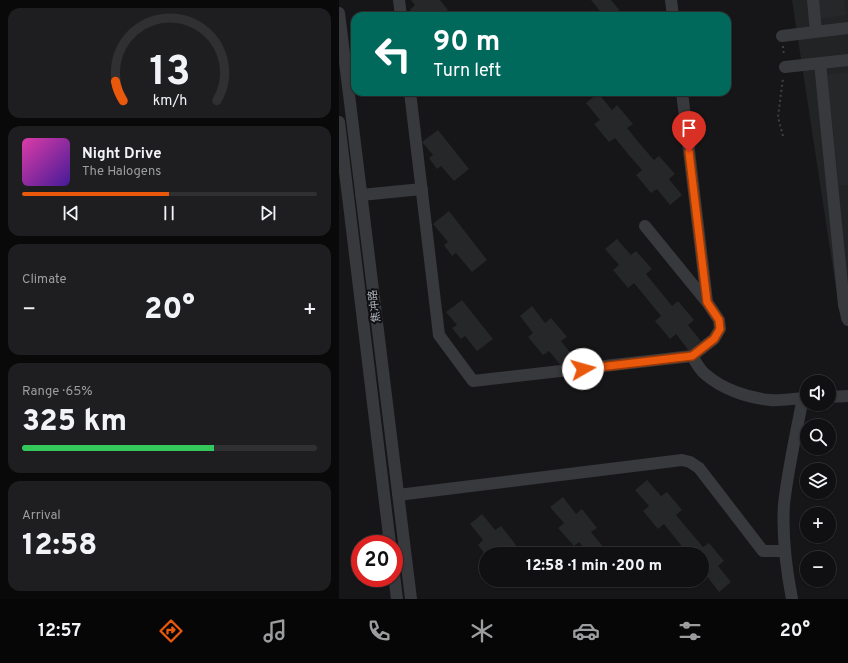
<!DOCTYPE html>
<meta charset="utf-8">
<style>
body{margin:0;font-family:Overpass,"Noto Sans SC",sans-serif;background:#1e1e20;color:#f1f3f6;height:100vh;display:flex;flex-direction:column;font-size:15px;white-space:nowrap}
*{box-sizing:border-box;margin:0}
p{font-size:13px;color:#9c9d9f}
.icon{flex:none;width:22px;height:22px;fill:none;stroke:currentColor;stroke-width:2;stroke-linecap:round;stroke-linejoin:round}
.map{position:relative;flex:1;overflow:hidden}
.drawer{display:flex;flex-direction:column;gap:8px;padding:8px;background:#09090a;width:339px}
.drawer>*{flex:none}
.top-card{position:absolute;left:12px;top:12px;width:380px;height:84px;border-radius:12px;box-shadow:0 1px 3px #0004,0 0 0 1px #303032;background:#00695c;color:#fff;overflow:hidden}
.tools{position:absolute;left:461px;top:375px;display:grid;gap:8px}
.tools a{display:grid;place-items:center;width:36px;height:36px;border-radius:50%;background:#101012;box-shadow:0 1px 3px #0004,0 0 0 1px #303032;font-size:20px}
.speed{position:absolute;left:12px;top:535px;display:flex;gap:8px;font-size:20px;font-weight:700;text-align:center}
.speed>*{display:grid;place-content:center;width:52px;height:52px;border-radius:50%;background:#101012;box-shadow:0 1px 3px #0004,0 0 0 1px #303032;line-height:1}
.speed .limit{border:6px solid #d22;background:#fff;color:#111}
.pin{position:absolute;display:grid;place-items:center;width:34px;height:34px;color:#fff;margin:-41px -17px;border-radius:50% 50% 50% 0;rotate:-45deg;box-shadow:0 0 4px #0007}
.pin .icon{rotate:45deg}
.me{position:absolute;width:44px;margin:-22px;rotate:83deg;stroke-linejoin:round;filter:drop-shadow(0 0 3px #0008)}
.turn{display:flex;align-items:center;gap:14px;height:84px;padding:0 16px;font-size:18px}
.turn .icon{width:52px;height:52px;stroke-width:2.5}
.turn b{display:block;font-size:28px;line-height:34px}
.big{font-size:30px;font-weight:800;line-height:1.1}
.drawer .card{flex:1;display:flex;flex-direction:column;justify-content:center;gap:6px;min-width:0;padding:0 14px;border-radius:12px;background:#1e1e20}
.drawer .dial{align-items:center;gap:0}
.dial svg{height:104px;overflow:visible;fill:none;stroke:#303032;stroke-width:7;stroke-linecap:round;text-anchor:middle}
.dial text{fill:#f1f3f6;stroke:none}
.song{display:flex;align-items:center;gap:12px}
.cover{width:48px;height:48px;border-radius:6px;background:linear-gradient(135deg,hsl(320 70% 55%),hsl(260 70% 35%))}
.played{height:4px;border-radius:2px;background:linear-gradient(90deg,#ea580c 50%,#303032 50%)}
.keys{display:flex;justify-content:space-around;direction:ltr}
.heat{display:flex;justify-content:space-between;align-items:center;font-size:22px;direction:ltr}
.charge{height:6px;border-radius:3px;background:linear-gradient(90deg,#34c759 65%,#303032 0)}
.trip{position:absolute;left:140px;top:547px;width:230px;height:40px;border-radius:20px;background:#101012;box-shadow:0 1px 3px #0004,0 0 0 1px #303032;font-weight:800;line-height:40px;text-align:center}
.tabs{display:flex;height:64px;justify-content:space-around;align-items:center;background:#060607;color:#9c9d9f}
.tabs .icon{width:28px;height:28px}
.tabs .on{color:#ea580c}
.tabs b{font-size:18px;color:#f1f3f6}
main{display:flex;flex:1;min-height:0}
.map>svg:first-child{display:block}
.built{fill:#222324}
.building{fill:#262728}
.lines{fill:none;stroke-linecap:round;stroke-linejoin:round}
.path{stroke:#3e4043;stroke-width:2;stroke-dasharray:2 3;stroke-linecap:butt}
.minor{stroke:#38393c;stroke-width:12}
.route-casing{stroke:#983908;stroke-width:10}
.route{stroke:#ea580c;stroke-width:7}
.labels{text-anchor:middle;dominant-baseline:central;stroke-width:4;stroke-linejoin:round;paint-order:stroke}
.street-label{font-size:11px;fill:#aaafb6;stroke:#111113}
</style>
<main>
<section class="drawer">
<div class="card dial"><svg viewBox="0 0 100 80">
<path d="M14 69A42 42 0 1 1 86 69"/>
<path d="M14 69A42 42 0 0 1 8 54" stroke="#ea580c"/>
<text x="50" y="56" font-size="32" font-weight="700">13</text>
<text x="50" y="72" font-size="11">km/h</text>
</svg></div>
<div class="card">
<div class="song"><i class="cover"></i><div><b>Night Drive</b><p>The Halogens</p></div></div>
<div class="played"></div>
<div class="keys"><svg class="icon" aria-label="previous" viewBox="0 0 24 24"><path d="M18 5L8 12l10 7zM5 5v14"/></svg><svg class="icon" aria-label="pause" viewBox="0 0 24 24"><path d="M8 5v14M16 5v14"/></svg><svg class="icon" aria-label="next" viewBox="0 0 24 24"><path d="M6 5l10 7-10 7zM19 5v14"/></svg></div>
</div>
<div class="card"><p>Climate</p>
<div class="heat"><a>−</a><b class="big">20°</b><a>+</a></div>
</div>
<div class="card"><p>Range · 65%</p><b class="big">325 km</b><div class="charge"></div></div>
<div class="card"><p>Arrival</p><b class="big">12:58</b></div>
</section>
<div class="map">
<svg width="509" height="599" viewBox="0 0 509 599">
<rect width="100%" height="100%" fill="#161618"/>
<path class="built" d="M453,0h56v326l-7,-5z"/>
<path class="building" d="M72,0h29l8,10 -5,4 1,2h-29l-5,-6 5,-5z
M252,0h20l13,16h-20z
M477,0h28l2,15 -27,4z
M509,72v113l-9,1 -12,-111z
M259,93l14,17 5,-5 16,19 -6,4 13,16 14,16 5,-4 16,18 -6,5 13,16 -12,10 -13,-16 -6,4 -15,-18 6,-5 -14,-16 -13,-16 -6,4 -15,-18 6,-4 -14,-17z
M99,130l31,39 -15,12 -13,-15 -4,3 -8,-11 4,-3 -11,-13z
M110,211l38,49 -15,12 -16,-19 -4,3 -8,-11 4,-3 -15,-18z
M278,239l14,16 5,-4 16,18 -6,5 26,32 6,-5 16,19 -6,5 13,16 -12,10 -13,-17 -6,5 -15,-18 6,-5 -27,-33 -6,5 -15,-18 6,-5 -14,-16z
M123,300l31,39 -16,12 -12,-15 -4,3 -9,-11 5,-3 -11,-13z
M193,306l13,17 6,-5 16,19 -6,4 13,16 -12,10 -13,-16 -6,4 -15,-18 5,-4 -13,-17z
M308,480l14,16 6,-4 15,18 -6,5 27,32 6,-4 15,18 -6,5 13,16 -12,10 -13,-17 -4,4v-25h-14l-24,-30 -6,5 -15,-18 6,-5 -14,-16z
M224,497l13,17 6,-5 15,19 -6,4 13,16 -7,6h-8l-10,-12 -5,4 -16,-18 6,-5 -14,-16z
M143,514l13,16 6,-4 15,19 -5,4 4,5h-30l-7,-9 5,-5 -13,-16z"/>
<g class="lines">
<path class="path" d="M444,46l1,10
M444,136l-5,-19 5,-39"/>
<path class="minor" d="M60,0l2,16
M332,0l2,16
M474,0l3,32
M0,13l72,586
M443,36l66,-8
M481,63l24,242 4,15
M446,67l63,-7
M71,92l29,243 34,46 219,-25 22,-17 6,-10 -1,-9 -12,-18 -62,-76
M343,92l25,209
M0,122l51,422
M22,195l61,-6
M353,356c4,6 7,13 13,18 17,15 43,24 65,26 12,1 25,-2 37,-2
M490,397l19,-1
M59,495l284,-35 8,2 9,6 64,83h22
M55,574l3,25
M453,599c-6,-31 -10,-63 -8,-95 4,-35 12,-71 19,-106"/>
</g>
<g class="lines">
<defs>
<path id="route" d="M244,369l109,-13 22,-17 6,-10 -1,-9 -12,-18 -18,-150"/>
</defs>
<use href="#route" class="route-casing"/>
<use href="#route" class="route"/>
</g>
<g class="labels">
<g class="street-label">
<text transform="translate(36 306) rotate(-97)">焦冲路</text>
</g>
</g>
</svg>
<div class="tools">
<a><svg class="icon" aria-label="sound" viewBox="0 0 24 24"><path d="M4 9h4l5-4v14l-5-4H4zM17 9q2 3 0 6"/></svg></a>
<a><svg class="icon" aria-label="search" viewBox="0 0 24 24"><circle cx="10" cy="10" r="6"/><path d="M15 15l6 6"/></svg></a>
<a><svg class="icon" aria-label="layers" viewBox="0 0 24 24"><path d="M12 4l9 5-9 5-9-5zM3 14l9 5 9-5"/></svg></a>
<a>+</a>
<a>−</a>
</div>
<div class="speed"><div class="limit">20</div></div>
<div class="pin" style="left:350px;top:152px;background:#d93025"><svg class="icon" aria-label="arrive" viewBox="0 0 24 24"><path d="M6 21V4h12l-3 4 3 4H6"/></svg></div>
<svg class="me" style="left:244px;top:369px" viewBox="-20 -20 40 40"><circle r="19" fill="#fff"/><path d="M0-13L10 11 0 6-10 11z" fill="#ea580c"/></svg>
<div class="trip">12:58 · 1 min · 200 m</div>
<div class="top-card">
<div class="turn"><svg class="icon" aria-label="left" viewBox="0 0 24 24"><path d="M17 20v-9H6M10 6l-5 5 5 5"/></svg><div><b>90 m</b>Turn left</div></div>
</div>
</div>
</main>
<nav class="tabs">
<b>12:57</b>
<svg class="icon on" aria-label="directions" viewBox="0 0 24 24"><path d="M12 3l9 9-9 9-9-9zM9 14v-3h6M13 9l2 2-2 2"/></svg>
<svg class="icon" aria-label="music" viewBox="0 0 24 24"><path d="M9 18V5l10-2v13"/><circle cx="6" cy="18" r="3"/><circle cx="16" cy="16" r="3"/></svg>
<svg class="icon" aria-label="phone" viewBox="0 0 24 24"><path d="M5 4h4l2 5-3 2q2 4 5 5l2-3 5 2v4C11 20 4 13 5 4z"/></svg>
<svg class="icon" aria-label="climate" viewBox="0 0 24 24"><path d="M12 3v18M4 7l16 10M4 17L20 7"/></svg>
<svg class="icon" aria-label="car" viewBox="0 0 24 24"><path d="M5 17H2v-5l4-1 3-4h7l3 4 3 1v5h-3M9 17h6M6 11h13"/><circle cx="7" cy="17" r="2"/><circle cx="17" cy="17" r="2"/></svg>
<svg class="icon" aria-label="filters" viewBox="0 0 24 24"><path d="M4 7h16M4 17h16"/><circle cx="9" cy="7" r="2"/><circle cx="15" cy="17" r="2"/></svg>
<b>20°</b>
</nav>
